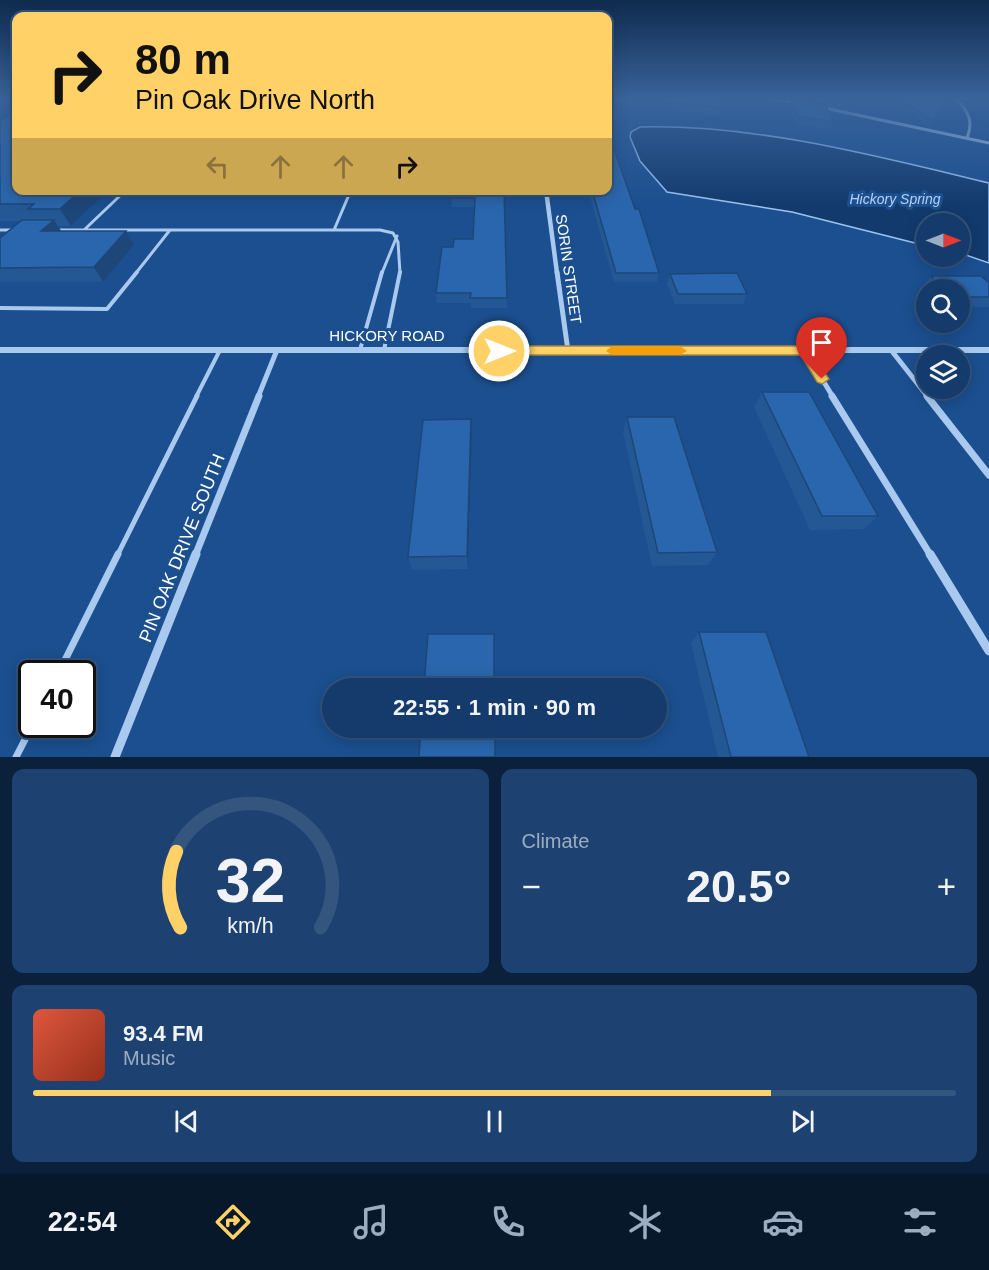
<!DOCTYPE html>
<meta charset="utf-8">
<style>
body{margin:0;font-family:Helvetica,sans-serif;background:#1d4271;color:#f1f3f6;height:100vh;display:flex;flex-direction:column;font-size:22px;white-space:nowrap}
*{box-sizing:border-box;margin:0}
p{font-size:20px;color:#9dadc1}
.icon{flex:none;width:33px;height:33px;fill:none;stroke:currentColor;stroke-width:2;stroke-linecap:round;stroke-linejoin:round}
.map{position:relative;height:757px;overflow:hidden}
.sheet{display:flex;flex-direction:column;gap:12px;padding:12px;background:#0b203b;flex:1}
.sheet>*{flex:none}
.guide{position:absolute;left:12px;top:12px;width:600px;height:183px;border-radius:12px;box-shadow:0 3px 15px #0003,0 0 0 2px #33557e;background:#ffd166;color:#111;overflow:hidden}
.needle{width:39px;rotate:90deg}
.buttons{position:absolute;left:916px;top:213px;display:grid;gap:12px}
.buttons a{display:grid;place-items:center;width:54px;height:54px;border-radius:50%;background:#143b6b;box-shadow:0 3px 15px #0003,0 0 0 2px #33557e;font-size:30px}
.speed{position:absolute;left:18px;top:660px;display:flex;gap:12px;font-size:30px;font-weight:700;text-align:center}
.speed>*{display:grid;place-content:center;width:78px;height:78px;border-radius:50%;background:#143b6b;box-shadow:0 3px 15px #0003,0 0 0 2px #33557e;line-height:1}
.speed .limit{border:3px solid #111;border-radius:9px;background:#fff;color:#111}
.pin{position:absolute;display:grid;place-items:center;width:51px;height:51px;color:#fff;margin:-62px -26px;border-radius:50% 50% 50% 0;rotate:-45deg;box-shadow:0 0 6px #0007}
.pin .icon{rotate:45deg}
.me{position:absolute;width:66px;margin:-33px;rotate:90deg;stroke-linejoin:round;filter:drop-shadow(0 0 4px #0008)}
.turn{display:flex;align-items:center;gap:21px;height:126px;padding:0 24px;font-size:27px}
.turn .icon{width:78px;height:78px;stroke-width:2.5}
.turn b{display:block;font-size:42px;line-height:51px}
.lanes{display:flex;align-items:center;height:57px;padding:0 24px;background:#0003;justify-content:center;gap:30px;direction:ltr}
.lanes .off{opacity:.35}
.big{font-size:45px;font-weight:700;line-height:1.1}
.sheet .card{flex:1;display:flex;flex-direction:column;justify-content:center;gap:9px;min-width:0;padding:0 21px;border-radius:12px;background:#1d4271}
.sheet .dial{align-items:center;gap:0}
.dial svg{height:156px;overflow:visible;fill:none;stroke:#33557e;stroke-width:7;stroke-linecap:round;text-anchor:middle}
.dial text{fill:#f1f3f6;stroke:none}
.song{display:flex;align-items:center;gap:18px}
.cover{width:72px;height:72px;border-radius:9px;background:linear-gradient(135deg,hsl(10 70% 55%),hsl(10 70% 35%))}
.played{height:6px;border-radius:3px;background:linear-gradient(90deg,#ffd166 80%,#33557e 80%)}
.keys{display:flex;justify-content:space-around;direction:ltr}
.heat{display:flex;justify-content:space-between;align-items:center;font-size:33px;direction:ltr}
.sheet .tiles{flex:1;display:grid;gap:12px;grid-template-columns:1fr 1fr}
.card:last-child{grid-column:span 2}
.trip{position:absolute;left:322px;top:678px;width:345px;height:60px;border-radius:30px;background:#143b6b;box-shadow:0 3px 15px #0003,0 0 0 2px #33557e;font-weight:700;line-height:60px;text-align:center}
.tabs{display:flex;height:96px;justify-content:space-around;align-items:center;background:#08182b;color:#9dadc1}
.tabs .icon{width:42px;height:42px}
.tabs .active{color:#ffd166}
.tabs b{font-size:27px;color:#f1f3f6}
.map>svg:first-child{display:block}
.water{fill:#123a6d;stroke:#9cc4f0;stroke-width:1.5}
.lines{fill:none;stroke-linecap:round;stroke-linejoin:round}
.service-far3{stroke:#a9c9ee;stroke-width:3}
.service-far2{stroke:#a9c9ee;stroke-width:4}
.service-far1{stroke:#a9c9ee;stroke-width:5}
.service{stroke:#a9c9ee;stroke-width:7}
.minor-far4{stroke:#a9c9ee;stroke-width:3}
.minor-far3{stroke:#a9c9ee;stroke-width:4.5}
.minor-far2{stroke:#a9c9ee;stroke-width:5}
.minor-far1{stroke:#a9c9ee;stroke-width:7}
.minor{stroke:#a9c9ee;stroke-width:9}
.tertiary{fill:#a9c9ee;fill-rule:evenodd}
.wall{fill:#245895}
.shaded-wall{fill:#1d4779}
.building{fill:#2a66ad;stroke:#1d4779;stroke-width:1.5}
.route{fill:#ffd166;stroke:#a68842;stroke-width:1.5}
.slow{fill:#f59e0b}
.labels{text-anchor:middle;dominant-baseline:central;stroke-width:6;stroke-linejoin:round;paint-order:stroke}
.far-water-label{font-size:14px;font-style:italic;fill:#b5d3f5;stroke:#1b4f8f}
.street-label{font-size:15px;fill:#fff;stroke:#1b4f8f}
.near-street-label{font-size:18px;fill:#fff;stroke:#1b4f8f}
</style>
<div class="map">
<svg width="989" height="757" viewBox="0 0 989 757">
<rect width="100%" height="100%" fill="#1b4f8f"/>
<path class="water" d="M640,127c116,-3 237,29 349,56v80l-29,-10v-29h-33v22l-135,-34 -125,-20 -27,-31 -10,-24 1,-5z"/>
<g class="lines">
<path class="service-far3" d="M0,230h14
M55,230h325l13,3 5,9 2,31
M84,230l42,-40
M334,230l17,-40
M136,273l34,-43
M382,273l15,-37"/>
<path class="service-far2" d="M0,308l107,1 30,-37
M360,350l22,-78
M384,350l16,-78
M196,397l24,-47"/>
<path class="service-far1" d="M117,556l80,-160"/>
<path class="service" d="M58,674l60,-120
M16,757l17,-33"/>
<path class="minor-far4" d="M772,99l26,4
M956,99c12,12 18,22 11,39
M820,107l169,36"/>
<path class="minor-far3" d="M546,190l11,83"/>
<path class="minor-far2" d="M557,272l11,79
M891,350l37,47
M805,351l28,46
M258,397l19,-47"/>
<path class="minor-far1" d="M832,396l99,160
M927,396l62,79
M195,556l64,-160"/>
<path class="minor" d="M930,554l59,97
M115,757l81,-203"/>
<path class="tertiary" d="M0,347h989v6h-989z"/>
</g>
<path class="wall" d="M723,99l-4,17 -52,-6 2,-8z
M791,99h31l-2,5 13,18 -4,8 -35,-6 -5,-18z
M890,99h56l-16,28z
M0,121l109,69 -38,36h-13l3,5h65l8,14 -31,37h-103v-44l20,-17h-20z
M504,190l3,118h-36v-5h-34l-1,-10 17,-46 20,-8 2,-32h-23l-1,-9z
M588,190h20l27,19 24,64 -2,9h-43z
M670,274l77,20 -4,10h-68l-8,-20z
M931,276l58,7v24h-29v-17h-33l-3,-4z
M762,392l116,124 -14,13 -54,1 -56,-123z
M627,417l90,135 -9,13 -56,1 -29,-134z
M471,419l1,15 -4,135 -56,1 -4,-13z
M699,632l110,125h-91l-27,-114z"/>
<path class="shaded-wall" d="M81,190h28l-38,36 -11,-17z
M54,220l9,14 -22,-3z
M126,231l8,14 -31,37 -9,-15z
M471,419l1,15 -4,135 -1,-13z"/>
<path class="building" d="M670,99h53l-2,9 -52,-6z
M792,99l34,6 7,17 -36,-6z
M901,99h45l-12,22z
M16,111v79h65l-21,19h-32l6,-5h-34v-83z
M608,132l27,77h4l20,64h-43l-24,-83h16z
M452,190h52l3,108h-37l1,-5h-35l6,-46h11l1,-8h19l2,-41h-24z
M22,220h32l-13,11h85l-32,36 -94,1v-30z
M737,273l10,21h-69l-8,-20z
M931,276h50l8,7v14h-29v-7h-16z
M762,392h47l69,124h-56z
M627,417h47l43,135 -59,1z
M471,419l-4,137 -59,1 15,-137z
M699,632h67l43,125h-78z
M428,634h66v54h-70z
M421,728h74v29h-76z"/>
<linearGradient id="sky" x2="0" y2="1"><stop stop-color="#0f2b4f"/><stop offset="0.48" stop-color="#39639b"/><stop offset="1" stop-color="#39639b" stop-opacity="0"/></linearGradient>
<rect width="989" height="205" fill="url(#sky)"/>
<path class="route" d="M499,346h306l5,2 19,31 -7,5 -5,-2 -16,-27h-302l-7,-4z"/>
<path class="slow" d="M612,346h68l7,5 -7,4h-68l-6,-4z"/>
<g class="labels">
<g class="far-water-label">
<text x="895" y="199">Hickory Spring</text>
</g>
<g class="street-label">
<text transform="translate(569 269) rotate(82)">SORIN STREET</text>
<text x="387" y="335">HICKORY ROAD</text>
</g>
<g class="near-street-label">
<text transform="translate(182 548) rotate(-68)">PIN OAK DRIVE SOUTH</text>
</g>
</g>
</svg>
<div class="buttons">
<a><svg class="needle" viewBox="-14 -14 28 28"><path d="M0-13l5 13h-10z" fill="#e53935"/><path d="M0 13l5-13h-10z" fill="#9dadc1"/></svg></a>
<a><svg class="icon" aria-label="search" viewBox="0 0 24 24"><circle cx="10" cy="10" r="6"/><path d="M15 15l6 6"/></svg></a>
<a><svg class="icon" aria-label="layers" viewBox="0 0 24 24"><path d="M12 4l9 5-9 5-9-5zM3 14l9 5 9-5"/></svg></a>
</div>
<div class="speed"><div class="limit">40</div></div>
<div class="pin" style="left:822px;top:379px;background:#d93025"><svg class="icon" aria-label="arrive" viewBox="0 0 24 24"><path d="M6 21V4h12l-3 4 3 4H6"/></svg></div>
<svg class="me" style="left:499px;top:351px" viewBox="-20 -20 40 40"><circle r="17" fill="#ffd166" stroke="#fff" stroke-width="3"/><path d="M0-11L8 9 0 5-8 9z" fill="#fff"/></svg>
<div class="trip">22:55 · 1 min · 90 m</div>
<div class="guide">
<div class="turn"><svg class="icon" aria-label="right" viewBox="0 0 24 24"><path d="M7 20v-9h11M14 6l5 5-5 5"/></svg><div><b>80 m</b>Pin Oak Drive North</div></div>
<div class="lanes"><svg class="icon off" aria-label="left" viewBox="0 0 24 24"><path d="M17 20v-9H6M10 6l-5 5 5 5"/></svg><svg class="icon off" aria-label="ahead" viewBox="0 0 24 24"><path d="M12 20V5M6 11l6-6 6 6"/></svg><svg class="icon off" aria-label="ahead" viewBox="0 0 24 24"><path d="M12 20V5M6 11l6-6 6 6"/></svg><svg class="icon" aria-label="right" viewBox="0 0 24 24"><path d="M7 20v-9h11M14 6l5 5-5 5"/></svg></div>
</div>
</div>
<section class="sheet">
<div class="tiles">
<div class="card dial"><svg viewBox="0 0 100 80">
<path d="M14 69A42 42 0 1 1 86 69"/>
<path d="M14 69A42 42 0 0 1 12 30" stroke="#ffd166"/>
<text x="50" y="56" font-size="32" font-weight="700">32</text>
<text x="50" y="72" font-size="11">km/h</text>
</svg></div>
<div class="card"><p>Climate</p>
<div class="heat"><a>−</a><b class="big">20.5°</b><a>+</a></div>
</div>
<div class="card">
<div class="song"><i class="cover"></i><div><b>93.4 FM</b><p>Music</p></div></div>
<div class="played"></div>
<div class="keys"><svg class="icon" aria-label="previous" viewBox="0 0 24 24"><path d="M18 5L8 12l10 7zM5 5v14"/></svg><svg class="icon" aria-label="pause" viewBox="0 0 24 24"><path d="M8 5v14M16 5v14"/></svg><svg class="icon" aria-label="next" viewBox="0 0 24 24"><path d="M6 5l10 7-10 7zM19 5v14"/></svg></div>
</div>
</div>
</section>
<nav class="tabs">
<b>22:54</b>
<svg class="icon active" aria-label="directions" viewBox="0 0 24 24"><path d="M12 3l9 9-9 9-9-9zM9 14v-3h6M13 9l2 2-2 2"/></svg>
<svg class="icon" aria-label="music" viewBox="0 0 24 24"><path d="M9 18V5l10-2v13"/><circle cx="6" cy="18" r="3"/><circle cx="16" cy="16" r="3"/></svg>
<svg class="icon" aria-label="phone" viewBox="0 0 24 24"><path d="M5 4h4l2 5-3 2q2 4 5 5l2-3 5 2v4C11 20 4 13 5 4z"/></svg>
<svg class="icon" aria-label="climate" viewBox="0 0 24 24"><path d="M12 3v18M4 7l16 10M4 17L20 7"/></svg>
<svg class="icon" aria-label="car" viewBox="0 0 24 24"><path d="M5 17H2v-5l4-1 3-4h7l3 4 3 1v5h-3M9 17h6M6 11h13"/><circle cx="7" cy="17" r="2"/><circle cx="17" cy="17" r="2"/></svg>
<svg class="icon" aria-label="filters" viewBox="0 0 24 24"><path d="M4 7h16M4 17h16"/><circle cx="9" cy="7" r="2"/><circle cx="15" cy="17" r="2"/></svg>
</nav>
